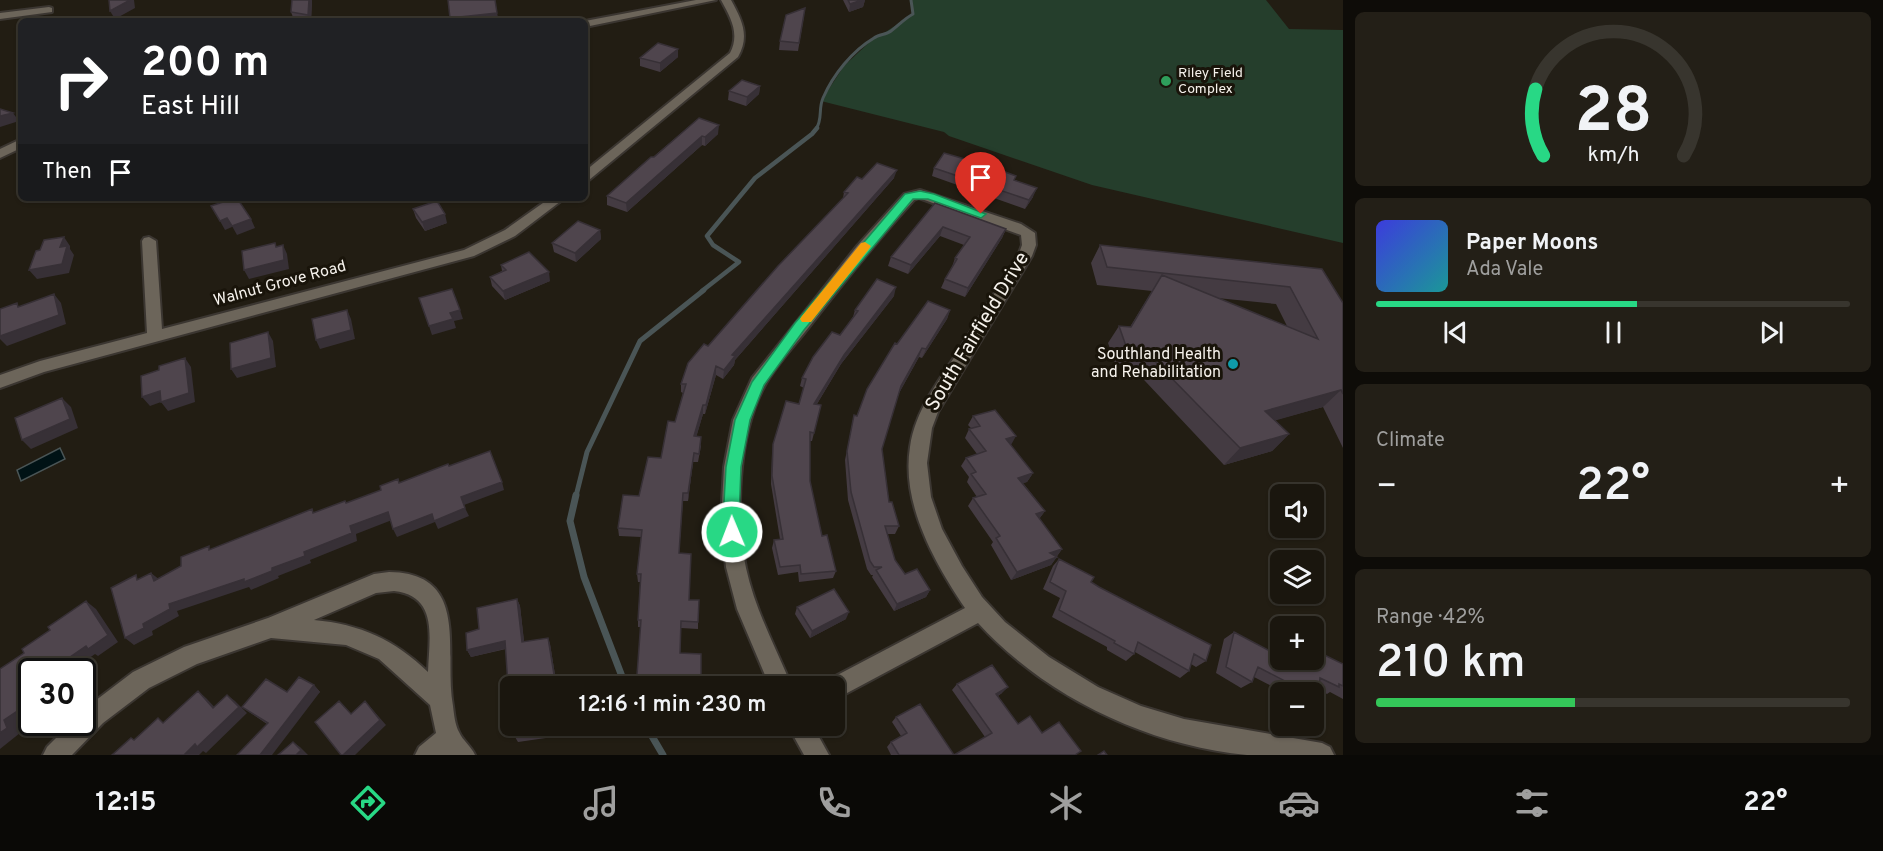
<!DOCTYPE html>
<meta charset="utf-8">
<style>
body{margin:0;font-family:Overpass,sans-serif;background:#231f17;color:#f1f3f6;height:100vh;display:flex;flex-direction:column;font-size:22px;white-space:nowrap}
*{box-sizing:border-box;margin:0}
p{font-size:20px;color:#9f9f9e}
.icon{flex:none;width:33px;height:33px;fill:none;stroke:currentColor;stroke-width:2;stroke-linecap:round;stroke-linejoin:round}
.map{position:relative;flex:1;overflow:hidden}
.panel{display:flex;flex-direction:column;gap:12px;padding:12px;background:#0e0c08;width:540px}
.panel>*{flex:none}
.guide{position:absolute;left:18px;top:18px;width:570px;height:183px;border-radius:9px;box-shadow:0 2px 4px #0004,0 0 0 2px #38352e;background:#202124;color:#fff;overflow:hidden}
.tools{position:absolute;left:1270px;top:484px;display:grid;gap:12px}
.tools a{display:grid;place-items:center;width:54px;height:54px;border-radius:9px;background:#1a160e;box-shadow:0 2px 4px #0004,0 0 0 2px #38352e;font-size:30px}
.speed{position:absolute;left:18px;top:658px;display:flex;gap:12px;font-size:30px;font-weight:700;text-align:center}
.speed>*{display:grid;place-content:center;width:78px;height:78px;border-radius:50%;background:#1a160e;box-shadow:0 2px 4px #0004,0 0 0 2px #38352e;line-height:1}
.speed .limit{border:3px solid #111;border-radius:9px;background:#fff;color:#111}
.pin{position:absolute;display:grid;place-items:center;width:51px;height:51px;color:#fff;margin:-62px -26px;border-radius:50% 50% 50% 0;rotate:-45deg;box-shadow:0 0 6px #0007}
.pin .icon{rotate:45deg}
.me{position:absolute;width:66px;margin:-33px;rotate:359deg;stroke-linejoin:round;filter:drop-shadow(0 0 4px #0008)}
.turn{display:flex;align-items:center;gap:21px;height:126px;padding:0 24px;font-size:27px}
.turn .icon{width:78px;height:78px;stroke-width:2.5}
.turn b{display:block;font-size:42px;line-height:51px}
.then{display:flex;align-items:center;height:57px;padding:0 24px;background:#0003;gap:12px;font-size:22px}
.big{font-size:45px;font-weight:600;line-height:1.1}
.panel .tile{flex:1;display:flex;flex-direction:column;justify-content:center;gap:9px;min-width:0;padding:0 21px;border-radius:9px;background:#231f17}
.panel .dial{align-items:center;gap:0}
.dial svg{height:156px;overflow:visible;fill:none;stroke:#38352e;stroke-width:7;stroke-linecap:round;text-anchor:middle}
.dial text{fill:#f1f3f6;stroke:none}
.song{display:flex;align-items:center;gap:18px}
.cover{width:72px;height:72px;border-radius:9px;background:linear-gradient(135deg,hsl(240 70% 55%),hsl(180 70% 35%))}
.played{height:6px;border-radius:3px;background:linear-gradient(90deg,#28d885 55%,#38352e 55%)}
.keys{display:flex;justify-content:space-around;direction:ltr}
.heat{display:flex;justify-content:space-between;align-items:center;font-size:33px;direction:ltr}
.charge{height:9px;border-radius:4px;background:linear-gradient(90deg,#34c759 42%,#38352e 0)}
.trip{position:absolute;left:500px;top:676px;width:345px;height:60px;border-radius:9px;background:#1a160e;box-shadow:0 2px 4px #0004,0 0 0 2px #38352e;font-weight:600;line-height:60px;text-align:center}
.tab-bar{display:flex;height:96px;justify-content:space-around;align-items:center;background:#0a0906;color:#9f9f9e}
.tab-bar .icon{width:42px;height:42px}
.tab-bar .current{color:#28d885}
.tab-bar b{font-size:27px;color:#f1f3f6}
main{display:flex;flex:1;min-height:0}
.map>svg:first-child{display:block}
.green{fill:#253e2c}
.water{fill:#001215;stroke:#4a5556;stroke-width:1.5}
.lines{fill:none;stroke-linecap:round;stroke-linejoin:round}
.stream-far3{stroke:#4a5556;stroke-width:3}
.stream-far2{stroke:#4a5556;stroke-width:4.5}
.stream-far1{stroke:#4a5556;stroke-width:5}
.stream{stroke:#4a5556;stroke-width:7}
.minor-casing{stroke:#3b3631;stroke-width:4}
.minor{fill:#6c655a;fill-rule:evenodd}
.wall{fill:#443b42;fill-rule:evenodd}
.shaded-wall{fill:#373036}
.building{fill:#4f454d;stroke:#373036;stroke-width:1.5}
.route{fill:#28d885;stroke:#1a8c56;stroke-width:1.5}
.slow{fill:#f59e0b}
.leisure-dot{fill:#2e9e5b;stroke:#19140a;stroke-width:2}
.culture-dot{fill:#0f9aa8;stroke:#19140a;stroke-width:2}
.labels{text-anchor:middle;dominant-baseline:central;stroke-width:6;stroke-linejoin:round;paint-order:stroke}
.far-poi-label{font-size:14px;fill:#f6f2ec;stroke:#19140a;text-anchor:start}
.street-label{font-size:16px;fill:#f6f2ec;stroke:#19140a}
.poi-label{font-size:16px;fill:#f6f2ec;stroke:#19140a;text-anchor:end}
.near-street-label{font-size:20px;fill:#f6f2ec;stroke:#19140a}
</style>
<main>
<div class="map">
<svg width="1343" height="755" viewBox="0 0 1343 755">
<rect width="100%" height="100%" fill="#221d13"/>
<path class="green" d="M912,0h354l23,29 54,1v213l-251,-58 -143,-49 -5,-4 -123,-31 23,-35 32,-30 8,-3 29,-19z"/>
<path class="water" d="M60,448l5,11 -44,22 -4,-11z"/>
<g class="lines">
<path class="stream-far3" d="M816,129c7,-10 2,-20 7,-31 10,-23 29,-47 51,-60 5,-4 12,-3 17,-7 8,-6 13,-12 22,-17l-2,-14"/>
<path class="stream-far2" d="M702,291l37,-29 -26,-17 -6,-9 48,-58 57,-44 5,-6"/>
<path class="stream-far1" d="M576,496l11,-44 53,-111 64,-51"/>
<path class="stream" d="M576,495l-6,26 14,56 42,110
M646,726l17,29"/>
<defs>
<path id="minor" d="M696,0h20l-131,27v-6z
M721,0h10c11,20 19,36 7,57l-149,123 -4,1v-10l145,-118c10,-19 1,-35 -9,-53z
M49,7l3,1v4l-52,7v-6z
M21,139v9l-21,10v-9z
M920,190l101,34 14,9 1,12 -4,11 -94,156 -6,16 -5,35 4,34 11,32 20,37 20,31 23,25 44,35 49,30 43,19 43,13 138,24 8,4 4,8c-29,0 -59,0 -87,0 -100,-10 -201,-58 -269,-132l-144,77v-13h-10l2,-6 139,-73c-31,-46 -64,-105 -55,-161 5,-36 28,-65 47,-94 20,-32 41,-65 61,-97l4,-11 -1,-10 -102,-37 -5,2c-37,41 -71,83 -105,127 -14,18 -32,37 -44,58 -27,49 -30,129 -19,183 9,42 30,80 46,119h-22l-33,-78 -11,-42 -5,-47 3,-53 9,-47 19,-42 105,-132 47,-52z
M550,198h15l-50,38 -41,20 -430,116 -44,16v-13l40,-14 107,-28 -5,-92 2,-3 5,-1 7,4 6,88 302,-79 41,-20z
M389,572c83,1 54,81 64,134 1,8 2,19 6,26 4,9 12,14 16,23h-60l4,-8 17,-14 -6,-28 -51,-46 -33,-14 -75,-7 -74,26 -48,24 -46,35 -31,32h-29l4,-8 24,-24h11v-12l5,-4 46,-35 51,-25 84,-29 106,-44zM394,591c45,5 35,48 34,81 -33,-32 -68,-48 -114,-52l62,-27z
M788,726h25l16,29h-25z"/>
</defs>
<use href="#minor" class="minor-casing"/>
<use href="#minor" class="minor"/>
</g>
<path class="wall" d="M312,0l-1,21 -17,-1 -3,-8z
M843,0h22l-2,7 -14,5z
M804,16l-6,35 -19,-1 1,-9z
M678,57l-18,15 -20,-6v-8z
M760,86l-1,8 -13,12 -18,-6 1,-9z
M699,118l19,16 -13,12 -3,-1 -75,67 -20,-7v-9z
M934,168l82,8 -2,4 19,17 -8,12 -93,-33z
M894,178l-159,182 -1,5 -11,14 -7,-4 -11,39h-2l-7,23 5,9 -3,16h-5l-5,39h-5l-4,52 10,47 9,22v7l-17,-1 -1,25 21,25v6l-63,-2 -1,-7 4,-48h-3v-7l2,-38h-2l-1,-8 4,-37 -22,-1 -1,-8 21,-32 22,-38 14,-36 8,-29 -2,-1v-8l27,-38 135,-148 1,-6 18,-13z
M153,198h48l-1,2h-45z
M935,203l71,26 -4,9 -37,59 -24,-9 4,-9 7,-12 3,-9 9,-13 -24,-9 -32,38 -20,-8 3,-9z
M413,209l34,14 -22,8 -9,-13z
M600,230l1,9 -25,23 -22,-10 -2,-9z
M1100,245l222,24 21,34v145l-20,-41 -48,13 14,14 -17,17 -48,14 -94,-100 -15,-2 -7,-20 11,-17 11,1 22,-36 -55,-6 -6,-22zM1217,298l59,6 11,22z
M501,265l49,16 -45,19 -13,-14 -2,-9 12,-6z
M894,296l-53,68 -24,40 4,1 -9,36h-2v40l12,55 14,35 -3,7 -34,4 -1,-10 -20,3 -6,-27 2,-8 6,-1 -9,-55 1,-31 1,-9 26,-40 5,-16 -4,-2 2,-8 38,-43 13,-18 2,-7z
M950,310l-3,9 -25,39 -3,-1 -20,36 -17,56 7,53 10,24 -4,8h-8l8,26 10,14 25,16 -4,7 -32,14 -22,-34 1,-2h-2l-4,-6 -19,-69 -3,-40 9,-45 3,1 40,-72z
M973,416l37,29 23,28 -6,9 -4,1 22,28 -6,8 23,30 -11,16 -40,15 -20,-35 2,-3 -25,-36 5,-8 4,-1 -10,-15 2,-5 -8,-11 5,-8 11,-4 -12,-16 4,-9 2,-1 -3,-3z
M1059,559l32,23 115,79 -10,6 -5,-3 -2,7 -9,7 -45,-26 -1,2 -8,7 -19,-11v-3l-55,-30 8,-19 -17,-9 10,-23z
M517,599l3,7 4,36 24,-4 2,6 7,43h-47v2l-2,-4 -2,-36 -35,8 -4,-7 12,-21z
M797,607l49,12 -36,19 -15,-24z
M1234,632l47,28h33l29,4v35l-13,-7 -3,2 -9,-5v9l-4,2v-7h-29l-31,-16 -2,5 -11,6 -25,-15 8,-34z
M957,684l45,9 -4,3 20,28 24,9 33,22h-184l-4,-8 4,-5 10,-6 -9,-14 4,-5 58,38 31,-18 -33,-47z
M314,685l6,7 -53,32 -25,-17 45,-15z
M515,726h45v10l-42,6 -3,-5z"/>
<path class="shaded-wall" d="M130,0h4l1,8 -20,11 -5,-8z
M309,0h3l-1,21 -3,-6z
M862,0h3l-2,7 -14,5 1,-8z
M497,13l2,8h-49v-3z
M678,49v8l-18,15v-9z
M760,86l-1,8 -13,12 1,-9z
M13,113l6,8 -19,6v-11z
M719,125l-1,9 -13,12v-9z
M702,136v9l-75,67 -1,-9z
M897,170l-3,8 -159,182 -1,5 -11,14 1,-9 8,-15z
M1037,188l-4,9 -8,12 4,-9z
M445,214l2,9 -22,8 -3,-9z
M227,218l5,9 -7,3 -5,-9z
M251,219l4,9 -18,7 -5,-9z
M943,227l-3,9 -32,38 3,-9z
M1006,229l-4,9 -37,59 3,-9z
M600,230l1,9 -25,23 -1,-9z
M64,237l6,9v3l4,6 -5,18 -32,6 -8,-9 31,-23z
M283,245l4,9 2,15 -40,10 -5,-9z
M549,272l1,9 -45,19 -2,-9z
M896,287l-2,9 -53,68 -29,48 2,-8 30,-49z
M54,294l7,9 5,21 -59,22 -7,-7v-3z
M347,310l4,9 4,20 -35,10 -4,-9z
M460,310l3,9 -9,2 2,7 -24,7 -3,-9 21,-13z
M950,310l-3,9 -25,39 4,-9z
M268,332l5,9 3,26 -39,11 -6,-9z
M922,348l-3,9 -21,38 3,-9z
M185,358l6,9 4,35 -27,9 -7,-9 -11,4 -8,-9z
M716,366v9l-11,39 1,-9z
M1341,390l-18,17 -74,21 16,-17z
M62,398l9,9 7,21 -47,21 -9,-9z
M703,405v9l-9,31v-9z
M1289,434l-17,17 -48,14 16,-17z
M1016,436l-5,9 -5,-6z
M694,453l-1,9 -5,39v-8z
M1033,473l-6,9 -14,4 5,-8z
M502,482l2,8 -40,15 -3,-8z
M465,508l4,8 -31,13 -3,-7 -38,15 -4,-8 39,-15z
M1045,511l-6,8 -3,-5z
M388,512l4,8 -36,14 1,7 -47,19 1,3 -33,13 1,2 -28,12 -2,-3 -72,24 2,5 -27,15 1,4 -19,10 -9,-7 44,-34 103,-36 32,-16 46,-26z
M1062,549l-6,8 -6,-4z
M1057,557l-6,8 -40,15 6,-8z
M151,573l9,7 -6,1z
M930,590l-4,7 -32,14 3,-7z
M517,599l3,7 5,43 -3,-7z
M86,601l10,8 22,33 -20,14 -3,-2 -17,12 -2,-1 -10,7h-20l20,-14z
M849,612l-3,7 -36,19 2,-7z
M548,638l2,6 7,43h-1z
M505,641l3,7 -37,9 -4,-7z
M314,685l6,7 -48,63h-12z
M1008,687l-6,6 -12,7 6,-6z
M198,691l8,7 15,16 -8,-6z
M227,695l8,6 12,12 -41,40 -3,-2 -4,4h-15z
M32,701v14l-15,11 3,7 -20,16v-16l4,-13z
M365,701l21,24 -31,30h-12z
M293,742l7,5 8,8h-12z"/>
<path class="building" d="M109,0h21l-20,11z
M292,0h17l-1,15 -17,-3z
M448,0h47l2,13 -47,5z
M848,0h14l-12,4z
M805,8l-6,35 -19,-2 6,-26z
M658,43l20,6 -18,14 -20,-5z
M742,80l18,6 -13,11 -18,-6z
M0,109l13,4 -13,3z
M699,118l20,7 -14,12 -3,-1 -76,67 -19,-7 44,-39h3z
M944,153l45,13 27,10 -2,4 23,8 -8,12 -95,-32z
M877,163l20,7 -165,185 3,1 -11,14 -8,-4 -10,39h-3l-9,31 7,1 -2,17 -5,-1 -6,40h-5l-4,60 12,1 -2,46h10l-1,22 -17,-1 -1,32 21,1v24l-64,-3 4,-55h-3l3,-46h-4l5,-44 -24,-2 5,-33 16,1 9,-39 13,1 7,-37 7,1 11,-38h-5l7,-21 16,-19 4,2 70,-80 70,-73 -4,-1 13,-15 5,2z
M235,198h2l14,21 -19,7 -5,-8 -7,3 -9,-15z
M437,201l8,13 -23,8 -9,-13z
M935,203l71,26 -38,59 -23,-9 12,-20 -2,-1 15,-21 -27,-10 -32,38 -20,-8z
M578,221l22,9 -25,23 -23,-10z
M64,237l-4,10 7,-1 -5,18 -33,6 7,-19 4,-1 4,-10z
M275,243l1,4 7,-2 1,15 -40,10 -2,-19z
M1100,245l222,24 21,34v91l-2,-4 -76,21 24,23 -49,14 -98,-100 -16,-2 -7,-20 12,1 31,-52 156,64 -28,-52 -183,-20z
M529,252l20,20 -46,19 -13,-14 16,-7 -5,-5z
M877,279l19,8 -52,68 -30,49 7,1 -7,28 -4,-1v49l12,55 5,-1 9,36 -35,3 -1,-9 -20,2 -6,-27 9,-1 -11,-63 1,-32 13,-43 13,3 7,-25 -4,-1 11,-21 19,-25 8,3 18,-24 -3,-1z
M452,289l8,21 -10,3 3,6 -24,7 -10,-28z
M54,294l5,21 -59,21v-27l17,-6 1,4z
M928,301l22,9 -24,39 -4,-1 -21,38 -19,63 7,53h3l7,24h-14l10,34 10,14 12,-5 13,21 -33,14 -21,-34 6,-3h-8l-4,-6 -19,-69 -4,-41 7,-36 3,1 10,-27 28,-46 2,1z
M347,310l4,20 -35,10 -4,-21z
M268,332l3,26 -40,11 -1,-26z
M185,358l4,35 -28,9 -1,-11 -18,6 -1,-21 18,-6v-4z
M62,398l8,21 -48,21 -7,-22z
M995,410l21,26 -10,3 27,34 -15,5 27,33 -9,3 26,35 -12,4 7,4 -40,15 -21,-34 4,-2 -27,-38 13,-4 -15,-20 5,-2 -10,-14 20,-7 -17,-22 11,-3 -7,-10z
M490,451l12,31 -41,15 4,11 -31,13 -2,-7 -39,15 -5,-17 -38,14 2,7 -48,19 1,4 -33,12v3l-28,11v-3l-75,25 1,5 -27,15 1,4 -19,10 -14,-50 25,-13 1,5 14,-7 3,8 27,-15v-9l28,-11v4l103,-41 1,4 32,-12 1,2 35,-13 -1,-4 18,-7 1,4 49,-19 1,2z
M1059,559l35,18 -3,5 8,5 112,58 -5,16 -12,-7 -5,17 -51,-29 -4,12 -20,-11 1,-2 -56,-31 7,-19 -16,-9z
M834,589l15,23 -37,19 -15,-24z
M517,599l5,43 26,-4 8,49h-41v-3l-7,1 -3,-44 -38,9 -1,-17 13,-4 -2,-21z
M86,601l22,34 -20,14 -2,-3 -19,13 -1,-1 -20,14h-14v29l-28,19 3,8 -7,5v-64l24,-16 -2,-4 28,-19 -2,-3z
M1234,632l47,25v3h6l4,2v-2h23v-10l29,14v22l-4,-2v3l-19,-9 -2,20 -4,-2v-3h-6l-50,-26 -6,15 -26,-15z
M992,665l16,22 -12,7 22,30 12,-8 12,17 17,-11 22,29 -6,4h-176l-8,-13 16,-9 -11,-16 24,-13 34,51 38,-22 -35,-49z
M299,677l15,8 -54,70h-23l31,-32 -26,-16 24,-28 21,13z
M198,691l15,17 14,-13 12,12 -42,40 -2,-3 -11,11h-72l19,-17 3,2 24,-22 5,5z
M339,701l12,13 14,-13 15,19 -37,35h-2l-26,-33z
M515,726h43v4l-43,7z
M293,742l8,8 -5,5h-18z
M1104,751l3,4h-9z"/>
<path class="route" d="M920,191l14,3 52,20 -5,4 -53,-19h-15l-109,131 -40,55 -14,35 -9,47 -2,53 1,12 -2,5 -6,2 -5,-2 -4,-17 3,-53 9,-47 17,-38 43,-59 110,-129z"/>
<path class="slow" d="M865,242l6,4 -2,3 -58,73h-9l-2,-3 2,-3 59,-73z"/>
<circle class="leisure-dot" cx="1166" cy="81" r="6"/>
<circle class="culture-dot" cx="1233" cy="364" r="6"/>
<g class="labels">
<g class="far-poi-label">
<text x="1178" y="73">Riley Field<tspan x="1178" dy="16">Complex</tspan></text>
</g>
<g class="street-label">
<text transform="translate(280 284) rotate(-15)">Walnut Grove Road</text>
</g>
<g class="poi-label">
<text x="1221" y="355">Southland Health<tspan x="1221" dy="18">and Rehabilitation</tspan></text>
</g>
<g class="near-street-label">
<text transform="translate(978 332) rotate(-59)">South Fairfield Drive</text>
</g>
</g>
</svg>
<div class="tools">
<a><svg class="icon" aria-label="sound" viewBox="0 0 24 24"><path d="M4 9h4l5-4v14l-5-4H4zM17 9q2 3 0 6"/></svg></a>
<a><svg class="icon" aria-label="layers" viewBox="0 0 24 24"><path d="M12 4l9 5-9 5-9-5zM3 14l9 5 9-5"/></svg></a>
<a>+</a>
<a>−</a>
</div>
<div class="speed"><div class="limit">30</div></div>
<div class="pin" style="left:981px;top:214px;background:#d93025"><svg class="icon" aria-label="arrive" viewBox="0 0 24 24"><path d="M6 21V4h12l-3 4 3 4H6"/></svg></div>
<svg class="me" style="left:732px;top:532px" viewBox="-20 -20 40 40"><circle r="17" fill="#28d885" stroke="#fff" stroke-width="3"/><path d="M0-11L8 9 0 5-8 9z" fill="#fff"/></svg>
<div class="trip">12:16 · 1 min · 230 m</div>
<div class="guide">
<div class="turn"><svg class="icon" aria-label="right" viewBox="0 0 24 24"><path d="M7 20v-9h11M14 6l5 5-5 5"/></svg><div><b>200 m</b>East Hill</div></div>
<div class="then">Then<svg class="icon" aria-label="arrive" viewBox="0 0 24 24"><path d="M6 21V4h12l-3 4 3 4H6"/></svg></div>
</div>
</div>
<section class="panel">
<div class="tile dial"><svg viewBox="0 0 100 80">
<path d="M14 69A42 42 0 1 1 86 69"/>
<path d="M14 69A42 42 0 0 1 10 35" stroke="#28d885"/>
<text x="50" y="56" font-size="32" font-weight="700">28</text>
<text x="50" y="72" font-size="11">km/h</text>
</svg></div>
<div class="tile">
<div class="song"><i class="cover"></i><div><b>Paper Moons</b><p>Ada Vale</p></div></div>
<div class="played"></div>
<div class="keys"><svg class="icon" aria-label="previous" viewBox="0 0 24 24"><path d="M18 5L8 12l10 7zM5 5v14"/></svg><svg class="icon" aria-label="pause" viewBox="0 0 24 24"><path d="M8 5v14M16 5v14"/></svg><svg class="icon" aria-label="next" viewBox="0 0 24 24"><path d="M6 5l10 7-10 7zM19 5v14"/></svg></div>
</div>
<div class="tile"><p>Climate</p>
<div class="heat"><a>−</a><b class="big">22°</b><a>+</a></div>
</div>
<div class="tile"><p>Range · 42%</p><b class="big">210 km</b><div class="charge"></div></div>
</section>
</main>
<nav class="tab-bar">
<b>12:15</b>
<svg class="icon current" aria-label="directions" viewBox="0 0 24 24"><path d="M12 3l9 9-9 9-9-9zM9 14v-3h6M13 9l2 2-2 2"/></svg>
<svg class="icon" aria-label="music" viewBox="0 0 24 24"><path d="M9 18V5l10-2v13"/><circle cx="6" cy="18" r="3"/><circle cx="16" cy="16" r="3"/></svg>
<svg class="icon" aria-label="phone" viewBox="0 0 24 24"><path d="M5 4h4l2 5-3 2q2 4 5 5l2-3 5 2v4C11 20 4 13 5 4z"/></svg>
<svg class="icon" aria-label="climate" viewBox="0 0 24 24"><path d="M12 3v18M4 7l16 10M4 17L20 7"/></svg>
<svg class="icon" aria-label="car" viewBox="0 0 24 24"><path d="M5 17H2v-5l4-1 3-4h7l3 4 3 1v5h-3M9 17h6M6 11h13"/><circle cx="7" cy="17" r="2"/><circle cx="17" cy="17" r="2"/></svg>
<svg class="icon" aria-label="filters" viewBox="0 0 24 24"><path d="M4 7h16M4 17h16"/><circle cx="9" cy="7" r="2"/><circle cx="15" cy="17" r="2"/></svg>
<b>22°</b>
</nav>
